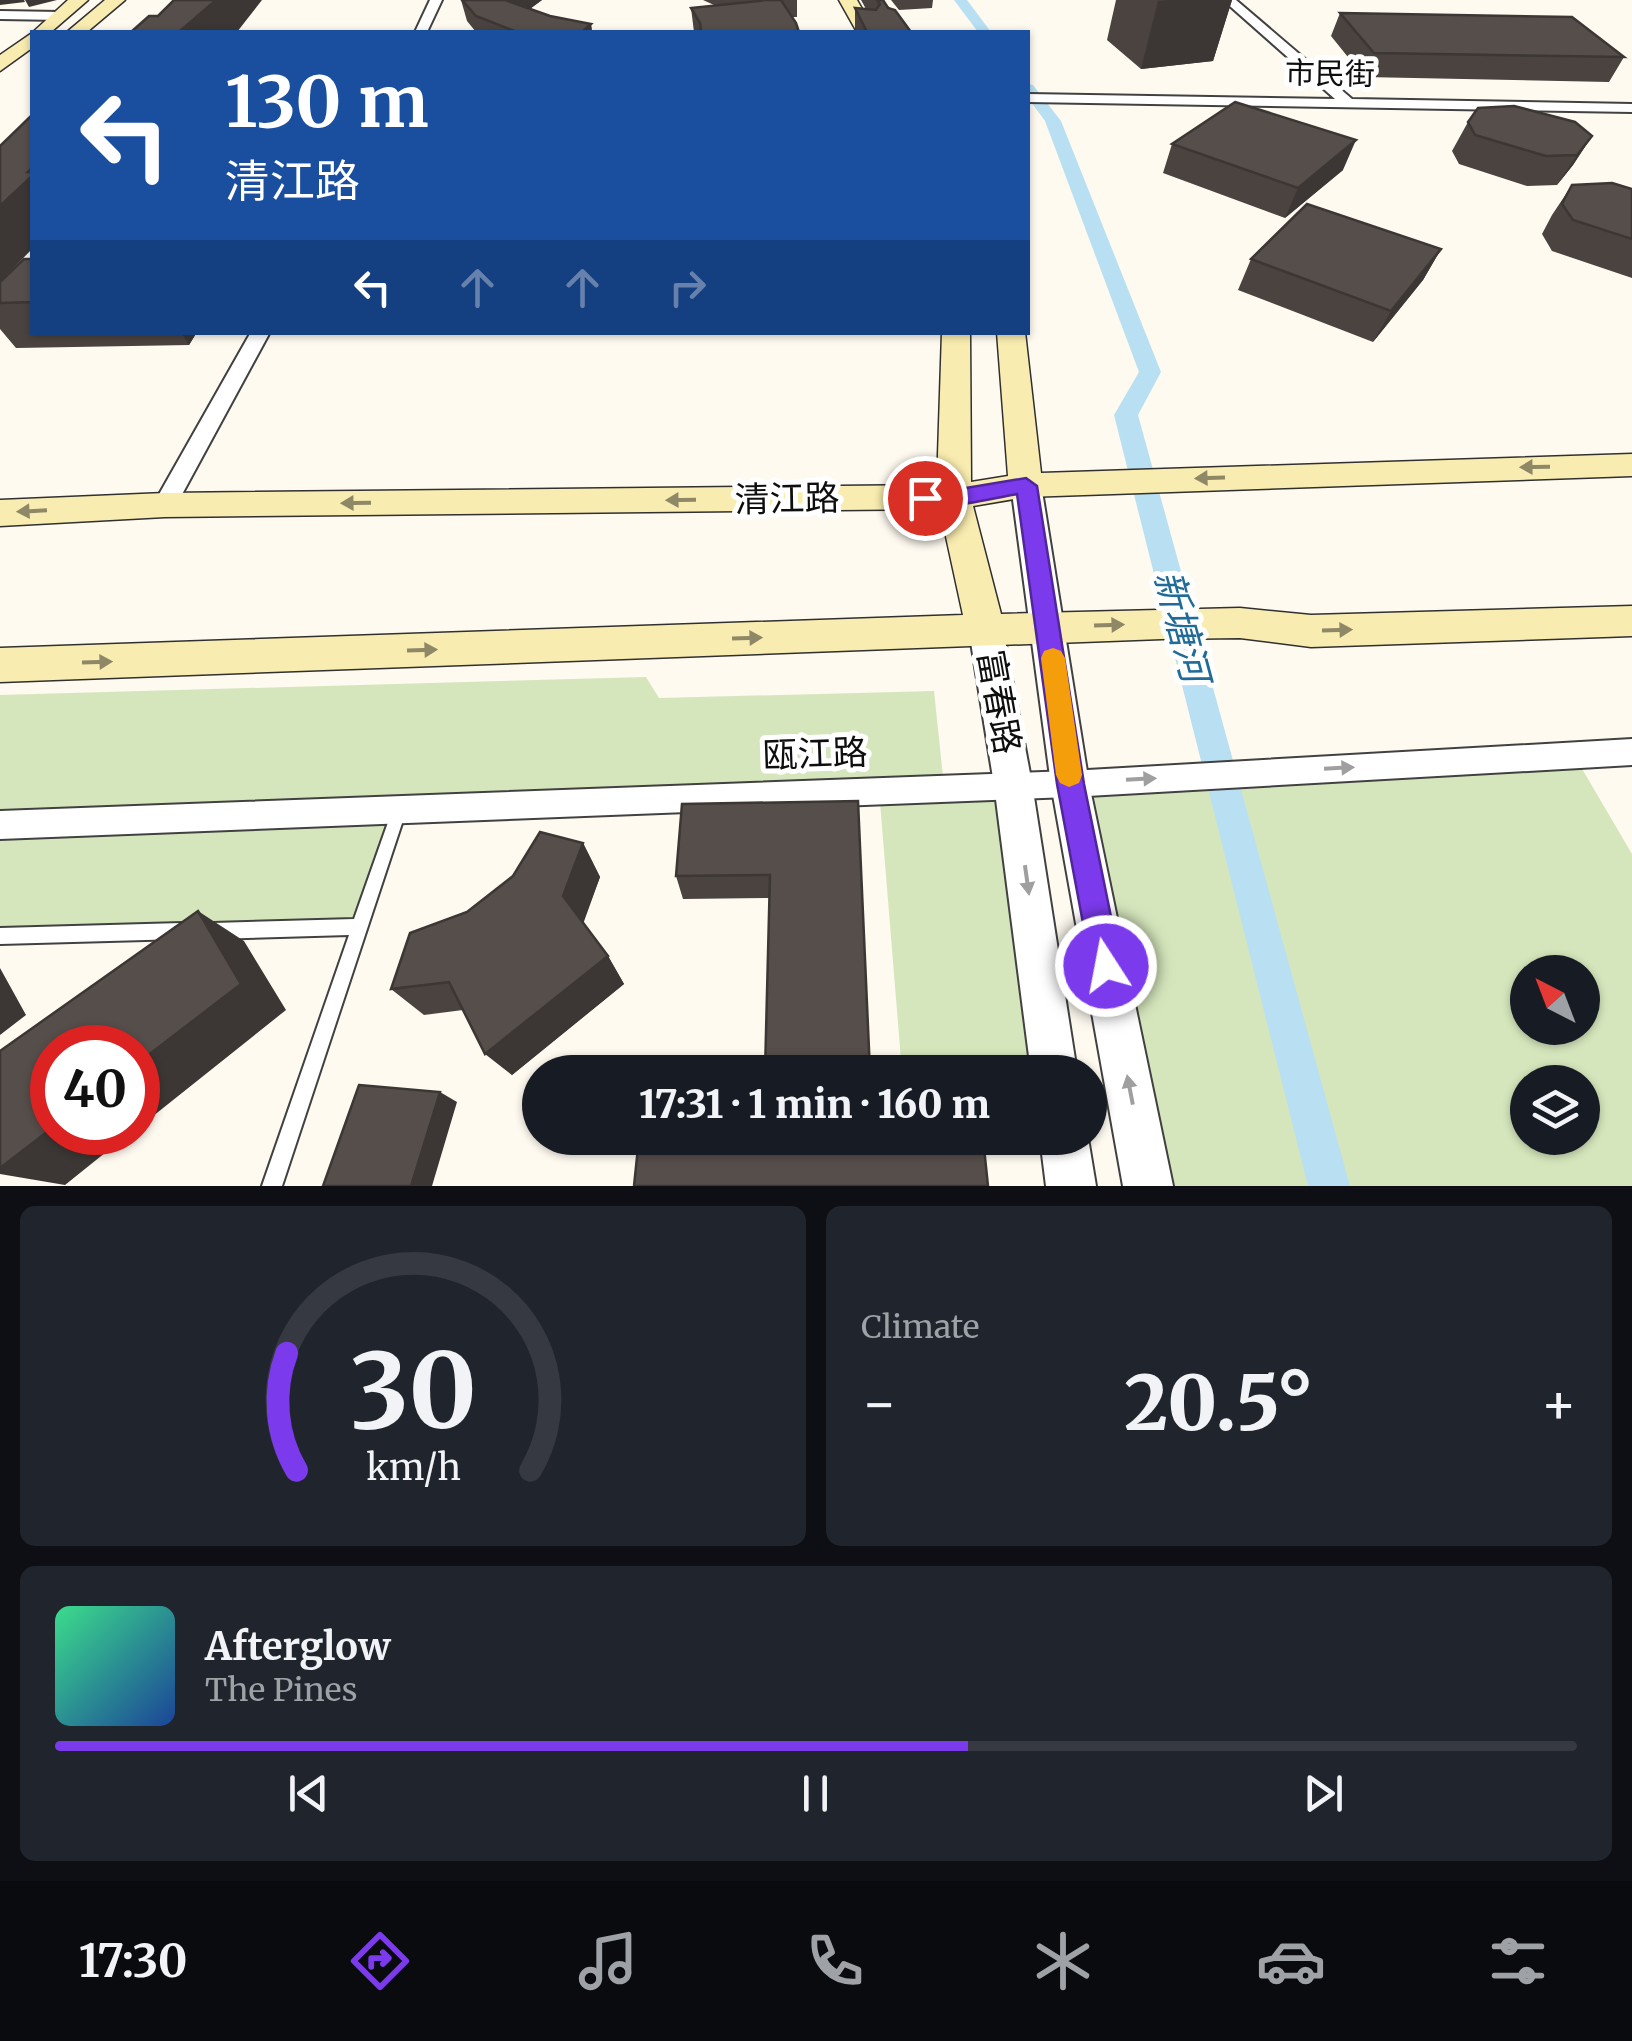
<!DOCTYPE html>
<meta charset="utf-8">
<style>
body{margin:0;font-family:Merriweather,"Noto Sans SC",serif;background:#20242c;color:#f1f3f6;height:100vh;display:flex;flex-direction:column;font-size:38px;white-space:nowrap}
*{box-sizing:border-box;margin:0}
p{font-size:32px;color:#9ea1a6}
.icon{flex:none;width:55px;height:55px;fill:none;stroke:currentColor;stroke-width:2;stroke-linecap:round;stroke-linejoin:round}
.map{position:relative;height:1186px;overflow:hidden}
.drawer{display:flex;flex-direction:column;gap:20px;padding:20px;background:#0d0f14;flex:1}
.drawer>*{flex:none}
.hud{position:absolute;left:30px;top:30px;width:1000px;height:305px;border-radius:0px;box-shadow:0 2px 8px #0004;background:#1a4fa0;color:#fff;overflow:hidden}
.needle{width:65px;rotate:318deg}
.controls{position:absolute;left:1510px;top:955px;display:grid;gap:20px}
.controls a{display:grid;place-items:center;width:90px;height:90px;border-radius:50%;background:#171b24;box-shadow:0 2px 8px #0004;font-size:50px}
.speed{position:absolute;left:30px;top:1025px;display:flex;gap:20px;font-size:50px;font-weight:700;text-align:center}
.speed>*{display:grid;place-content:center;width:130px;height:130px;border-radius:50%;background:#171b24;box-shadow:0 2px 8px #0004;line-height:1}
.speed .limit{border:15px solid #d22;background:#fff;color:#111}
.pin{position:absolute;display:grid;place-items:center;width:85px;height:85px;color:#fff;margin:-42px;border:5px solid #fff;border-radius:50%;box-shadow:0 2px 10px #0007}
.me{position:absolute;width:110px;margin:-55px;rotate:349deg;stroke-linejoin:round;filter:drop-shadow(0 0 8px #0008)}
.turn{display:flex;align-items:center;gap:35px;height:210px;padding:0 30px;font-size:45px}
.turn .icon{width:130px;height:130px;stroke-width:2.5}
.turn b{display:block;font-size:70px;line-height:85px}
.lanes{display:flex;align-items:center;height:95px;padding:0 30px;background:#0003;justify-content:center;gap:50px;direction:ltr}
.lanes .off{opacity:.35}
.big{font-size:75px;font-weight:800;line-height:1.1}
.drawer .widget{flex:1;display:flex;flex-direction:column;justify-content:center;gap:15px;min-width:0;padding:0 35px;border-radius:15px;background:#20242c}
.drawer .dial{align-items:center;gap:0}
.dial svg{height:260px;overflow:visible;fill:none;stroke:#363941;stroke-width:7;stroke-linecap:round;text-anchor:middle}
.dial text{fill:#f1f3f6;stroke:none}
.song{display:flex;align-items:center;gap:30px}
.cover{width:120px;height:120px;border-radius:15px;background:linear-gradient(135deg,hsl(150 70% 55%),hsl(220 70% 35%))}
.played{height:10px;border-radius:5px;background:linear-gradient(90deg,#7c3aed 60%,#363941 60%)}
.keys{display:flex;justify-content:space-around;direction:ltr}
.heat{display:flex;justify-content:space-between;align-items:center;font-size:55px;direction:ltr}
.drawer .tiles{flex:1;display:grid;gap:20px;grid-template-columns:1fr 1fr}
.widget:last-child{grid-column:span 2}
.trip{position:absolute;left:522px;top:1055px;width:585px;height:100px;border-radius:50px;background:#171b24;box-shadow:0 2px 8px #0004;font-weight:800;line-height:100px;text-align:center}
.menu{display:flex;height:160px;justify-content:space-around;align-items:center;background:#090b0e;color:#9ea1a6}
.menu .icon{width:70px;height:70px}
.menu .selected{color:#7c3aed}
.menu b{font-size:45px;color:#f1f3f6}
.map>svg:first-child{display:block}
.green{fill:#d5e6bc;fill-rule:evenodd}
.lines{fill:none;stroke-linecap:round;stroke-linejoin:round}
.canal{fill:#b8e0f2;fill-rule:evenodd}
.service-casing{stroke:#414141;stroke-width:4}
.minor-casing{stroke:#414141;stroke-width:4}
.tertiary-casing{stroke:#414141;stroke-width:4}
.secondary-casing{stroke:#303030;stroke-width:3}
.service{fill:#fff;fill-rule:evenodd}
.minor{fill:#fff;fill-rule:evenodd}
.tertiary{fill:#fff;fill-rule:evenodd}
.secondary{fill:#f9ecb0;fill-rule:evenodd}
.wall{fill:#4a4340}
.shaded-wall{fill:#3c3734}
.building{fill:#564e4b;stroke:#3c3734;stroke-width:2.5}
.oneway{fill:#8f8867}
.oneway2{fill:#9f9f9f}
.route{fill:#7c3aed;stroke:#51269a;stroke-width:2.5}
.slow{fill:#f59e0b}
.labels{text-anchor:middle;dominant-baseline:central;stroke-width:10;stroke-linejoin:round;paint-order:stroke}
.far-street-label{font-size:30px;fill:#0e0e0e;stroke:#fff}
.street-label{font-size:35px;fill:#0e0e0e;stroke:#fff}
.water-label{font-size:38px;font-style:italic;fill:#206b97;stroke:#fff}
</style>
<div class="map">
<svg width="1632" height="1186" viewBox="0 0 1632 1186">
<rect width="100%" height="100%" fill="#fefaf0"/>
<path class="green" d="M646,677l13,21 275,-7 10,95 69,-2 41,288h-152l-23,-282 -479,19 -40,118 -360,9v-241z
M1581,767l51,87v332h-460l-81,-391zM1528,972h54v56h-54zM1528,1082h54v56h-54z"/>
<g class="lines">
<path class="canal" d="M954,0h13l24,32h-13z
M1028,84l5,1 28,36 100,251 -23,43 212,771h-42l-194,-771 25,-43 -94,-251 -17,-23z"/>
<defs>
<path id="service" d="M399,804l5,2 2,5 -124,375h-20l87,-251 -137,4 -6,-2 -2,-6 2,-6 6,-2 142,-4 38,-108 2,-5z
M182,923l6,2 2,6 -2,6 -6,2 -182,5v-16z"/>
<path id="minor" d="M430,0h12l-15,32h-12z
M1223,0h13l116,99 280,5v8l-604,-10v-8l307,5z
M0,11l60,1 6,4 -6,4 -60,-1z
M251,332h19l-97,179h-16l-4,-6z
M1632,739v26l-562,32 -1070,42v-28l1070,-40z"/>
<path id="tertiary" d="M1026,475l10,3 5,7 48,299 84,402h-50l-72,-402 -40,-299 5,-7z
M986,617l12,3 5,10 29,154 45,288h-46l-37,-288 -25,-154 5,-10z
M1040,1138h48l8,48h-50z"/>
<path id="secondary" d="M68,0h20l-37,32 -19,1z
M105,0h20l-38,32h-20z
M839,0h18l18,32h-18z
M32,33v15l-32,23v-16z
M942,332h28l1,150 37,-6 -11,-144h28l16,141 591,-19v22l-606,21 -53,9 28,108 239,-6 71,7 321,-9v30l-321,11 -71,-9 -78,1 -1162,43v-34l963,-33 -23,-106 -775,8 -165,9v-26l165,-7 772,-8z"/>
</defs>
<use href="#service" class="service-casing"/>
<use href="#minor" class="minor-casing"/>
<use href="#tertiary" class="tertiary-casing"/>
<use href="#secondary" class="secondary-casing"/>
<use href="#service" class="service"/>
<use href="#minor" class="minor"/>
<use href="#tertiary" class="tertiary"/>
<use href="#secondary" class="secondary"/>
</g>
<path class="wall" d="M461,0h81l-12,9 20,7 41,8 1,8h-116l-9,-11z
M703,0h94v17h-5l7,15h-105l-3,-24 23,-3z
M861,0h22l28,32h-56v-24l11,1z
M891,0h42l-1,8 -33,2z
M1116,0h116l-19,61 -72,8 -34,-29z
M1340,13l284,44 -15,25 -245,-5 -33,-41z
M1468,122l124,14 -19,29 -16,20 -30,1 -68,-22 -7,-13z
M1172,144l171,26 -58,48 -122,-45z
M1572,185l60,4v89l-80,-27 -10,-17 10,-19z
M1441,249l-18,31 -50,62 -135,-52 13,-31z
M32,259v73h165l-8,13 -173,3 -16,-19v-47z
M858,801l-89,97 -86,1 -7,-23z
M583,843l17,34 -17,45 25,34 16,28 -112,91 -49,-65 -39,5 -33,-26 76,-77z"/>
<path class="shaded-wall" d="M0,0h24l1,2 -25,3z
M25,0h32l-28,7z
M216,0h46l-25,32h-58z
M504,0h38l-32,23z
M1170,0h62l-19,61 -72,8 17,-68z
M591,24l1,8h-10z
M1592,136l-19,29 -16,20 20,-30z
M1356,140l-13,30 -58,48 13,-30z
M32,168v81l-32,33v-76z
M1441,249l-18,31 -50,62 18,-31z
M181,332h16l-8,13z
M583,843l17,34 -18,50 -19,-31z
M198,911l46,30 42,69 -148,118v-65z
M608,956l16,28 -112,91 -27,-21z
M0,968l26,47 -26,20z
M440,1092l17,10 -25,84h-21z
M52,1128v4h79l-66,53 -65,-11v-6z"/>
<path class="building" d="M174,0h42l-37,32h-48l18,-16h9z
M462,0h43l45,16 41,8 -9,8h-65l-41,-16z
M757,0h24l15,23 3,9h-98l-1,-9 -9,-15 68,-7z
M877,0h6l5,8 7,2 16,22h-44l-12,-24 21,2 4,-6z
M1340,13l232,4 52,40 -250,-4z
M1235,102l121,38 -58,48 -126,-44z
M1514,106l61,16 17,14 -15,19 -31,1 -71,-21 -7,-13 10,-14z
M32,115v53l-4,4h4v4l-32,30v-60z
M1612,183l20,6v50l-59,-19 -11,-16 10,-19z
M1307,204l134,45 -50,62 -140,-52z
M24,259h8v43l-32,1v-21z
M858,801l12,271h-105l5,-197 -94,1 6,-72z
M540,832l43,11 -20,53 45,60 -123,98 -36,-72 -58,7 19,-56 57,-21 46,-36z
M198,911l43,73 -103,79v-15h-86v80l-52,40v-117z
M359,1085l81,7 -29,94h-88z
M639,1138h344l5,48h-354z"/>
<defs><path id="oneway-solid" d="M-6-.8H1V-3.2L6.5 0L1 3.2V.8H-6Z" transform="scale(2.5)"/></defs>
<g class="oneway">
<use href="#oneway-solid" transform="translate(1535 467) rotate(179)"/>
<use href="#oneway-solid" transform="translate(1210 478) rotate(178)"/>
<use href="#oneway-solid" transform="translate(681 500) rotate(179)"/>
<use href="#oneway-solid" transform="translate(356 503) rotate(179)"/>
<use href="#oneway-solid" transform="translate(32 511) rotate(177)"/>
<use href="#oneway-solid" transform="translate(1109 625) rotate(-2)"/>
<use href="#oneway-solid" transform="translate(1337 630) rotate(-2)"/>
<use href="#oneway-solid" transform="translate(747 638) rotate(-2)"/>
<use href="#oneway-solid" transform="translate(422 650) rotate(-2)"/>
<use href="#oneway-solid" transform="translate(97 662) rotate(-2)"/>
</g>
<g class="oneway2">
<use href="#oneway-solid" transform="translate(1339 768) rotate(-3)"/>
<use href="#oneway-solid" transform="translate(1141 779) rotate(-3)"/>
<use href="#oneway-solid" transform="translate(1027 880) rotate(82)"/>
<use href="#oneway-solid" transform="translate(1130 1090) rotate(-101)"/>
</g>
<path class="route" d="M1026,478l11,8 47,298 37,182 -4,11 -11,5 -11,-5 -4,-11 -34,-182 -40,-290c-23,4 -87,21 -102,4l10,-8h29z"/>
<path class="slow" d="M1053,648l8,3 4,7 17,117 -3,8 -10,4 -9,-4 -4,-8 -15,-117 3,-7z"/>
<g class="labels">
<g class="far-street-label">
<text transform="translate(1330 73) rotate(1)">市民街</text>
</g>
<g class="street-label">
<text transform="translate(787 499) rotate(-1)">清江路</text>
<text transform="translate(999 702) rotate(80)">富春路</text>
<text transform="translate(815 754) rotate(-2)">瓯江路</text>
</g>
<g class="water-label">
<text transform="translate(1182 626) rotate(75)">新塘河</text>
</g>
</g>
</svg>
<div class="controls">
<a><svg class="needle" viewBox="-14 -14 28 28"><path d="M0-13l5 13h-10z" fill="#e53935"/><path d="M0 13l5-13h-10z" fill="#9ea1a6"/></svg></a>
<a><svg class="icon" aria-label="layers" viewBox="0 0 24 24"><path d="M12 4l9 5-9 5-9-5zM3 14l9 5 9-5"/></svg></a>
</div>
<div class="speed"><div class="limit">40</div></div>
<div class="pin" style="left:925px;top:498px;background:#d93025"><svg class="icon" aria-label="arrive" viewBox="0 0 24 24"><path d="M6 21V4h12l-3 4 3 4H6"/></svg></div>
<svg class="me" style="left:1106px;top:966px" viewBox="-20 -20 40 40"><circle r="17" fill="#7c3aed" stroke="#fff" stroke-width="3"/><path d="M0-11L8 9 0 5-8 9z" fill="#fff"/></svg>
<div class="trip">17:31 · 1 min · 160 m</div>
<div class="hud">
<div class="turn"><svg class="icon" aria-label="left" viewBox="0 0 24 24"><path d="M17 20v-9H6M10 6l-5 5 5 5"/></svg><div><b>130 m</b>清江路</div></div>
<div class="lanes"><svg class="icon" aria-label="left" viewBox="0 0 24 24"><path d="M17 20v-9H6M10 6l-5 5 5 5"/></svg><svg class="icon off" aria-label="ahead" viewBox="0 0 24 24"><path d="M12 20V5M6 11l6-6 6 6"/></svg><svg class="icon off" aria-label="ahead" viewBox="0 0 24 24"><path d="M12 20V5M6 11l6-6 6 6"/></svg><svg class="icon off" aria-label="right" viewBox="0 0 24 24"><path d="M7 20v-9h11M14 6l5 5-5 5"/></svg></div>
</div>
</div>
<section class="drawer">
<div class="tiles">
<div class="widget dial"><svg viewBox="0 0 100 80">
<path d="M14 69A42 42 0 1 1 86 69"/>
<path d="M14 69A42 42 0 0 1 11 33" stroke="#7c3aed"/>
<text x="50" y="56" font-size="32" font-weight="700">30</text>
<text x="50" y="72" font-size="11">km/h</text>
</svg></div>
<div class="widget"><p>Climate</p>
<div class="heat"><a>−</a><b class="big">20.5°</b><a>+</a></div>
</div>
<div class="widget">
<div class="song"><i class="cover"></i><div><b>Afterglow</b><p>The Pines</p></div></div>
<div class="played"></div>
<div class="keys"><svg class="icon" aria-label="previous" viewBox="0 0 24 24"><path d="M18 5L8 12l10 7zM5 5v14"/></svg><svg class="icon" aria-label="pause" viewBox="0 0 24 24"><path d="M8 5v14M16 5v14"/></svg><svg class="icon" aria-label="next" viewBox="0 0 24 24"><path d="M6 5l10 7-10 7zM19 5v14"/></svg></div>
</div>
</div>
</section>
<nav class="menu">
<b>17:30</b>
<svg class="icon selected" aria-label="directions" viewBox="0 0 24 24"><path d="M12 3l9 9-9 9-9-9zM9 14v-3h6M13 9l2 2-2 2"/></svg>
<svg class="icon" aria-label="music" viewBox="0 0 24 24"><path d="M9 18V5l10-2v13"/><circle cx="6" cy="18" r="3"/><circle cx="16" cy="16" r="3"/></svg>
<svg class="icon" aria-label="phone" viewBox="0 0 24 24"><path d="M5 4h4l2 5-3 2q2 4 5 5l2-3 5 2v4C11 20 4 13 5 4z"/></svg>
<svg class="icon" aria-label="climate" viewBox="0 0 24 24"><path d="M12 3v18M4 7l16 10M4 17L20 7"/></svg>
<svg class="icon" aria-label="car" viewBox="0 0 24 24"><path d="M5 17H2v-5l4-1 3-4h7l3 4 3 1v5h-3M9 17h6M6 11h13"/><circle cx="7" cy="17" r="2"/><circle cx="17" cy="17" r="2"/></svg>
<svg class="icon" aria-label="filters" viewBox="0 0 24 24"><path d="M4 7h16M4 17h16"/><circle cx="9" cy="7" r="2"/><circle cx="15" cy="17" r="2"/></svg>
</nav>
